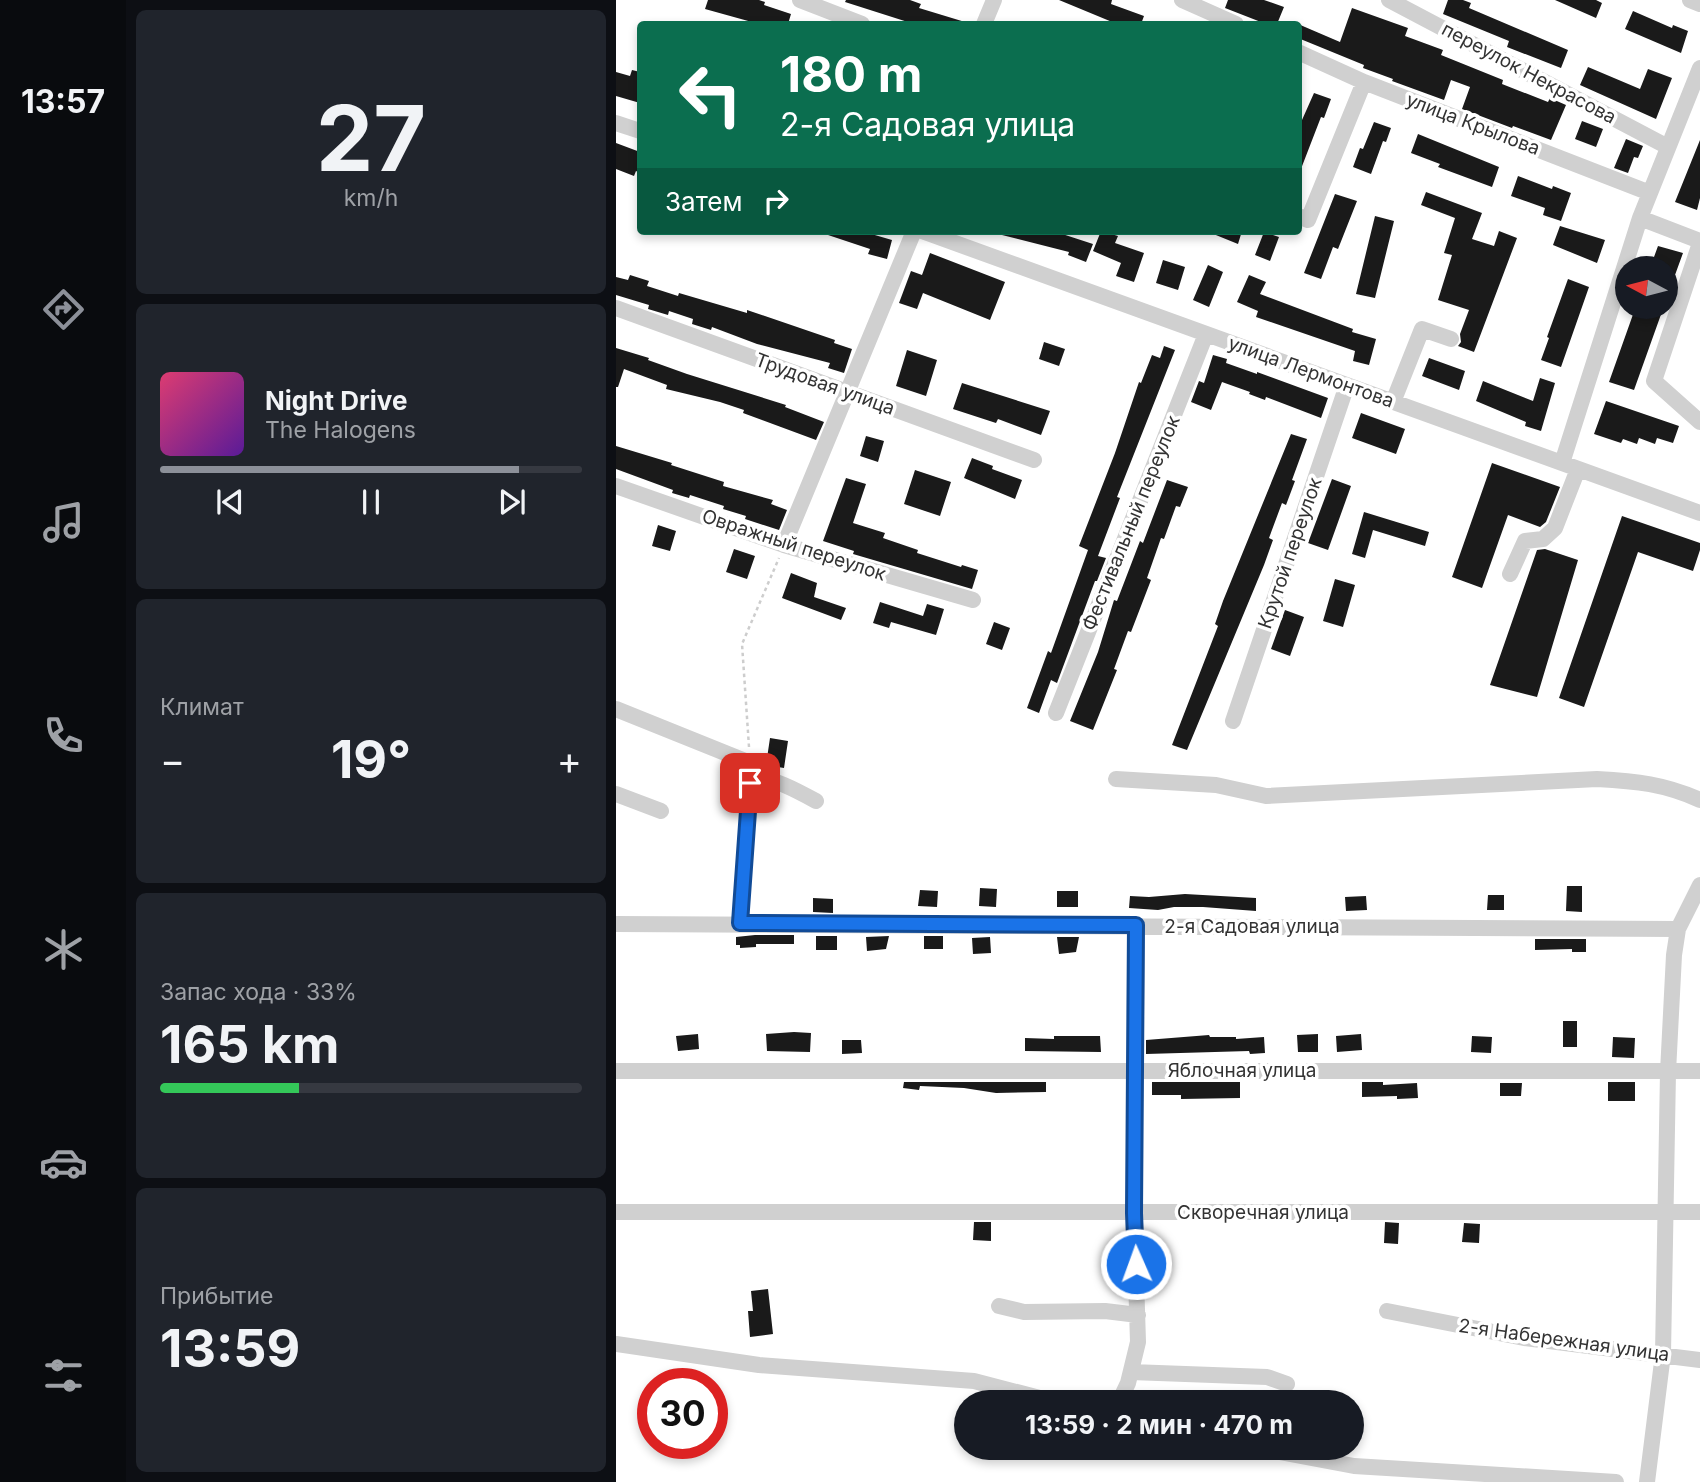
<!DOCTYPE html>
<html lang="ru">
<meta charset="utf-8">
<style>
body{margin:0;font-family:Inter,sans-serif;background:#20242c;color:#f1f3f6;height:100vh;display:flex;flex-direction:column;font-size:26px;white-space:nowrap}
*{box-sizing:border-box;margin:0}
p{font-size:23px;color:#9ea1a6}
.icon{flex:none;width:38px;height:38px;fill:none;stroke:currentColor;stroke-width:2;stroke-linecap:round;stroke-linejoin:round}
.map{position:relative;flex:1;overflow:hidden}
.sheet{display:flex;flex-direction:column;gap:10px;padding:10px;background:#0d0f14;width:490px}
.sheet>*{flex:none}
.guide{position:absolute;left:21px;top:21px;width:665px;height:214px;border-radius:7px;box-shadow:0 4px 10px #0003;background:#0b6e4f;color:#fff;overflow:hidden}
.needle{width:46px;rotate:277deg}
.buttons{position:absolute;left:999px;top:256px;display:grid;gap:14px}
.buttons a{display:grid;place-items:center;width:63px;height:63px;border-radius:50%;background:#171b24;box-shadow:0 4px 10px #0003;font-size:35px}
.speed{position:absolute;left:21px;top:1368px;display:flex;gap:14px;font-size:35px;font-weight:700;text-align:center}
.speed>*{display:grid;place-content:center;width:91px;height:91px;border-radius:50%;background:#171b24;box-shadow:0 4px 10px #0003;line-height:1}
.speed .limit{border:10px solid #d22;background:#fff;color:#111}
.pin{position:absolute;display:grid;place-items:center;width:60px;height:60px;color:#fff;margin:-30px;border-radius:14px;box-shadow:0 4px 10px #0006}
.me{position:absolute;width:77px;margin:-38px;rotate:358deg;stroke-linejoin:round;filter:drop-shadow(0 0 5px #0008)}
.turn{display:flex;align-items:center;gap:24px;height:147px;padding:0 28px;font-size:32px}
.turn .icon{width:91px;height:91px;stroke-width:2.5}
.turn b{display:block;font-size:49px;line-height:60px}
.then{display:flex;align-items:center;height:66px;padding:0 28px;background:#0003;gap:14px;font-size:26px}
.big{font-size:52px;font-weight:700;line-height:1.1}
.sheet .tile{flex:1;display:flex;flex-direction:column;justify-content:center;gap:10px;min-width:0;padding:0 24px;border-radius:10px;background:#20242c}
.sheet .dial{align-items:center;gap:0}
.dial b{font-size:91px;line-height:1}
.song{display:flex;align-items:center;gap:21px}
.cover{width:84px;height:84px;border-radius:10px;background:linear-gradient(135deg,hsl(340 70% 55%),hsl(270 70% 35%))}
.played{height:7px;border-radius:4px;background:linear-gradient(90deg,#8c9099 85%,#363941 85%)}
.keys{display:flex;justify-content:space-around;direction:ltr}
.heat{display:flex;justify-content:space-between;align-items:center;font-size:38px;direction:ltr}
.charge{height:10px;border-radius:5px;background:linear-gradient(90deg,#34c759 33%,#363941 0)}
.trip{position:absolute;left:338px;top:1390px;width:410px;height:70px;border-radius:35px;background:#171b24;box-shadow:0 4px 10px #0003;font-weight:700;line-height:70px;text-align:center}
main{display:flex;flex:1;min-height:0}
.tabs{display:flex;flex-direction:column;width:126px;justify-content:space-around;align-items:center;background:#090b0e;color:#9ea1a6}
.tabs .icon{width:49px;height:49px}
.tabs .on{color:#8c9099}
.tabs b{font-size:32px;color:#f1f3f6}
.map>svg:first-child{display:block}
.building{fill:#1a1a1a}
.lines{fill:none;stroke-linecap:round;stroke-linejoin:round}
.path{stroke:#cdcdcd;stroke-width:2.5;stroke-dasharray:3.5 3.5;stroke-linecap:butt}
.minor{stroke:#d0d0d0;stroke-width:16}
.route-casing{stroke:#114b97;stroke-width:18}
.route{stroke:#1a73e8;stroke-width:12}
.labels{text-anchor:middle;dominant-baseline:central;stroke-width:7;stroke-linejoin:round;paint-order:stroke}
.street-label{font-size:19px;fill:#333;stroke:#fff}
</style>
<main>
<nav class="tabs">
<b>13:57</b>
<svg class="icon on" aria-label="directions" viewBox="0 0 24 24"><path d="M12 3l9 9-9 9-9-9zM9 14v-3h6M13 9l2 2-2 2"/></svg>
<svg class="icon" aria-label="music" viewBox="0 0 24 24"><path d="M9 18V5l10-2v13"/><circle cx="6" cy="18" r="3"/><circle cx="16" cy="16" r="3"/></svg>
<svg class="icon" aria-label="phone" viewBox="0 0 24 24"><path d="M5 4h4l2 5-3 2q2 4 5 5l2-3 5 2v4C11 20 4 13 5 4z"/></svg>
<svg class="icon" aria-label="climate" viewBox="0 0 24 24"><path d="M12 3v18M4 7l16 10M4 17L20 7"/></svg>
<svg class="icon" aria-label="car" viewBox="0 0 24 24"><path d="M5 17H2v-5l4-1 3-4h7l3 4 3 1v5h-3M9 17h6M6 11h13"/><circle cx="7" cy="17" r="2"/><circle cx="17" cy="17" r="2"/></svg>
<svg class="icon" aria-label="filters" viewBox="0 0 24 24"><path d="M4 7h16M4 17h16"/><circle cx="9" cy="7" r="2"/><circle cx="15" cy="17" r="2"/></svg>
</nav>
<section class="sheet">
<div class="tile dial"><b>27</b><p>km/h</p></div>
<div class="tile">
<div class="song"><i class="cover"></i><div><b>Night Drive</b><p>The Halogens</p></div></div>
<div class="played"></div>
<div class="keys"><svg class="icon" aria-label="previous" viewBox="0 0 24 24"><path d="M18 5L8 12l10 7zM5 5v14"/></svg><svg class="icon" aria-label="pause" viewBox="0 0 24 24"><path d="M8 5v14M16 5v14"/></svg><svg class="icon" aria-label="next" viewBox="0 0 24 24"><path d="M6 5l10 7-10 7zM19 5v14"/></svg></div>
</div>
<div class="tile"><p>Климат</p>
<div class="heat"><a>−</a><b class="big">19°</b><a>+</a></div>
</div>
<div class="tile"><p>Запас хода · 33%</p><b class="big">165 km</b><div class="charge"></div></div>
<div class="tile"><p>Прибытие</p><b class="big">13:59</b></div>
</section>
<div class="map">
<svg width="1084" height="1482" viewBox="0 0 1084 1482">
<rect width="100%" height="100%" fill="#fff"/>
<path class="building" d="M92,0h51l6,2 -1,3 27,9 -3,10h-29l-54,-15z
M230,0h64l11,4 -2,4 46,14 -1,2h-50l-69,-22z
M443,0h53l-1,4 33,12 -3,8h-24z
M612,0h36l20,7 -7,17h-11l-41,-16z
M832,0h15l8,3 -2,5 99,42 -7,18 -54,-21 2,-6 -66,-27z
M939,0h41l6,3 -6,15z
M736,8l56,20 -3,8 38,14 -2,5 62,25 -1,4 46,18 2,-4 16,7 -15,35 -38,-14 -1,2 -50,-19 8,-22 -19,-7 -7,20 -52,-19 1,-2 -30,-11 1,-3 -66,-27v-14l42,18z
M1017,11l39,17 1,-3 15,6 -7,22 -56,-24z
M972,67l52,22 8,-20 24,9 -16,41 -76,-34z
M16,70l8,2v31l-24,-7v-24l14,4z
M698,93l17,6 -7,19 -3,-1 -22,57 -1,-45z
M966,121l21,8 -7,18 -21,-8z
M758,122l17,6 -5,14 -3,-1 -12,33 -18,-7 7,-19 3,1z
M802,134l81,33 -7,20 -54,-20 2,-3 -29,-11z
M1010,139l17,7 -5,12 -4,-1 -6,16 -14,-5z
M1084,140v58l-3,12 -22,-8z
M0,143l24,9v21l-4,-2 -2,5 -18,-7z
M902,176l34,13 1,-3 18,7 -10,28 -18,-6 2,-7 -34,-12z
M810,192l56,21 -10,26 22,7 5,-15 18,7 -43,114 -16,-6 3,-4 -1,-8 9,-24 -31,-10 14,-45 -8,-2 11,-35 -34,-13z
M719,194l22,7 -19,48 -5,-2 -12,32 -17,-6z
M759,216l19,5 -19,77 -19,-4z
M944,226l45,14 -8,23 -44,-18z
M206,231h39l31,9 -5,19 -19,-5 2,-5 -48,-16z
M387,231h50l40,13 -7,18 -18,-7 1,-3 -67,-17z
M485,231l17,5 -3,7 29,10 -10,29 -18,-6 5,-13 -28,-12z
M590,231h36l-4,13z
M648,232l15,5 -9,24 -15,-6z
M1042,246l25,7 -16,44 -1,-29h-16z
M314,253l75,29 -15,38 -67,-27 -6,16 -18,-6 12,-32 11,4z
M547,260l22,7 -7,23 -22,-7z
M592,265l15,7 -14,35 -16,-7z
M14,275l19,6 -2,5 31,10 1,-3 68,20v-3l88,30 -1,3 18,6 -8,24 -16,-5 2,-5 -73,-19 -45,-17 -1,3 -19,-6 1,-5 -24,-8 -1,4 -20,-6 1,-4 -33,-10v-18l12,3z
M633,275l17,7 -6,12 93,35 -1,3 24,7 -7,26 -16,-4 2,-10 -99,-34 2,-6 -21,-9z
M952,279l21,8 -28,80 -20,-7 8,-22 -2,-1z
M1020,306h28l-30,84 -25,-8z
M428,342l21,7 -6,17 -20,-7z
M548,346l11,4 -58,147 3,1 -22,58 8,2 -9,23h-2l-38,102 -6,-3 -12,33 -12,-5 21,-57 3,2 37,-103 -9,-4 36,-93 24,-71 2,1 11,-28 8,3z
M0,348l33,10 -1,2 39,14 99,31 -1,2 39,15 -8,18 -73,-27 1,-3 -24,-8 -54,-13 1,-4 -43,-16 -6,18h-2z
M291,350l30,10 -11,36 -30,-10z
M597,355l14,4 -1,4 31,11v-2l71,26 -7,20 -55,-21 -1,3 -16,-6 1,-2 -28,-10 -11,28 -20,-8 8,-21 5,2z
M813,358l36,13 -6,19 -37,-14z
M924,378l15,5 -14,48 -16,-5 1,-4 -50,-21 7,-20 50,20z
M346,383l88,28 -9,24 -43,-16 -2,4 -43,-14z
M990,401l73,25 -6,17 -16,-5 -2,6 -16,-6 -2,6 -14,-5 -2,4 -27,-9z
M745,413l44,16 -9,25 -44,-16z
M675,434l16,5 -15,41 3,1 -9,24 -4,-2 -13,35 4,2 -9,25 -77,185 -15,-5 46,-119 -3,-2 8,-23z
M250,436l18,5 -6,21 -18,-6z
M0,446l56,17 -1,2 53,17 -1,4 50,14 -2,4 16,6 -8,20 -34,-11 1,-3 -23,-7 1,-3 -34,-11 -1,3 -17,-5 1,-3 -57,-21z
M356,458l21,8 -1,3 30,11 -7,19 -51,-21z
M876,463l68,24 -14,35 -6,5 -32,-12 -26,73 -30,-11z
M299,470l36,12 -11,34 -36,-12z
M230,478l20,6 -13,39 32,10 -2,5 35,12 -1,3 44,14 1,-2 16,5 -6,19 -119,-35 1,-3 -31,-10z
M716,479l19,7 -23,64 -20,-7z
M551,480l21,7 -8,20 -4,-1 -12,33 -3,-1 -14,40 4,2 -20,52 -3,-1 -14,38 3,1 -24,60 -23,-9 28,-69 16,-52 3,1 23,-60 3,2z
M748,512l65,20 -4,14 -52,-16 -8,28 -13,-4z
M1006,516l78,27v7l-7,21 -55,-19 -54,155 -25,-9z
M42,525l18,6 -6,20 -18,-5z
M118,549l21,7 -8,23 -21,-7z
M929,549l33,11 -41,137 -47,-12 47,-135z
M175,573l26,10 -3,14 32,11 -5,12 -59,-22z
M719,579l20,6 -12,42 -20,-6z
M264,602l43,14 4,-12 17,5 -8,26 -45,-13 -2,6 -16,-5z
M669,610l19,7 -14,39 -19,-7z
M378,622l16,6 -8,22 -16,-6z
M154,738l18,3 -4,27 -18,-3z
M951,886h15v26l-16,-1z
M364,888l17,1 -1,18 -17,-1z
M304,890l18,1 -1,16 -19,-1z
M441,891h21v16h-21z
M569,894l71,4v13l-53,-4h-29l-16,3 -29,-2 1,-12 19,1z
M872,895h16v15h-17z
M750,896l1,14 -21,1 -1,-14z
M197,898l20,1v14l-20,-1z
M139,935h39v9h-38v3l-16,1v-3h-4v-8z
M200,936h21v14h-21z
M273,936l-3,13 -19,2 -1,-14z
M308,936h19v13h-19z
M374,937l1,16 -18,1 -1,-16z
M441,937h22l-3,15 -17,2z
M919,939h51v13h-14v-3l-37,1z
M947,1021h14v26h-14z
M178,1032l17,1 -1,19 -43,-1 -1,-17z
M82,1034l1,15 -21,2 -2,-15z
M702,1034v18h-20l-1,-17z
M745,1034l1,16 -25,2 -1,-16z
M593,1035l1,2h26v2l28,-2 1,16 -15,1 -1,-3 -103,3v-14z
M438,1036h46l1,16 -76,-1v-13l29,1z
M856,1036l20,1 -1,16 -20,-1z
M997,1037l22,1 -1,20 -22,-1z
M226,1040h19l1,13 -20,1z
M288,1082h142v10l-50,1 -32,-5 -44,-2 -1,4 -16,-2z
M536,1082h88v16l-59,1v-4h-29z
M746,1082h21v3l34,-2 1,15 -21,1v-3l-35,1z
M992,1082h27v19h-27z
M884,1083h22l-1,13h-21z
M358,1222h17v19l-18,-1z
M769,1222l14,1 -1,21 -14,-1z
M848,1223l16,1 -1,19 -17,-1z
M152,1289l5,45 -23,3 -2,-26h5l-2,-20z"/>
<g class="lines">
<path class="path" d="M133,747l-7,-103 37,-86"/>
<path class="minor" d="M184,0l62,24
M566,0l54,24
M773,0l279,147
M1074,0l10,4
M368,24l10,-24
M682,52l66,30 286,111
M0,123l24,8
M682,216l10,4 56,-138
M1024,218l60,23
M306,231l778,282
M1084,243l-46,138 46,41
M0,308l418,152
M777,402l29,-73 29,10
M946,463l78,-245 60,-150
M0,486l168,59 189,55
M168,545l130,-314
M894,574l15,-33 18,-2 12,-11 23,-59
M0,709l134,54
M440,713l150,-379
M617,721l114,-336
M500,779l100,6 50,11 331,-17c39,2 68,5 103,21
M0,794l45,17
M124,923l10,-148c25,4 44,14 66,26
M0,924l1062,5
M0,1071h1084
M0,1212h1084
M383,1306l25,6 81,-1 33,4
M771,1311l137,27 176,22
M0,1344l143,21 215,16 81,21
M515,1372l136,5 20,7
M503,1402l9,-19 10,-41 -4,-129 3,-288
M638,1447l100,19 262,16
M1031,1482l16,-128 5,-282 6,-117 4,-26 22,-44"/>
</g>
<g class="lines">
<defs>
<path id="route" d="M134,783l-10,140 396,2 -2,288 2,51"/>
</defs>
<use href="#route" class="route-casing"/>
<use href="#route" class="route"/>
</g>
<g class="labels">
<g class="street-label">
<text transform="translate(913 73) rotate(28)">переулок Некрасова</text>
<text transform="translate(857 124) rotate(21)">улица Крылова</text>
<text transform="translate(695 372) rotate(20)">улица Лермонтова</text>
<text transform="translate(209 384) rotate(20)">Трудовая улица</text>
<text transform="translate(515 523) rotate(-68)">Фестивальный переулок</text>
<text transform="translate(178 545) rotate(18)">Овражный переулок</text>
<text transform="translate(674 553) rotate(-71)">Крутой переулок</text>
<text x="636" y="926">2-я Садовая улица</text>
<text x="626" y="1070">Яблочная улица</text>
<text x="647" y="1212">Скворечная улица</text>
<text transform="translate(948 1340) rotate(8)">2-я Набережная улица</text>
</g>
</g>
</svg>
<div class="buttons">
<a><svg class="needle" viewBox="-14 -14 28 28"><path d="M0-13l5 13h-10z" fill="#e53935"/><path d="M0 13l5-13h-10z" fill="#9ea1a6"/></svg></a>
</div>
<div class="speed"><div class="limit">30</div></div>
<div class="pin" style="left:134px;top:783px;background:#d93025"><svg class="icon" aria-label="arrive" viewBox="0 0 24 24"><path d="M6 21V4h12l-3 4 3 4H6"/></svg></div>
<svg class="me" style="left:520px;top:1264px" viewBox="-20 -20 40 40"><circle r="17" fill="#1a73e8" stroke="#fff" stroke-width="3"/><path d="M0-11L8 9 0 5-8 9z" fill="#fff"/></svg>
<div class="trip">13:59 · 2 мин · 470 m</div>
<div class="guide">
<div class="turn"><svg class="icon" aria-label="left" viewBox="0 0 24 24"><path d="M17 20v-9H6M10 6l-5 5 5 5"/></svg><div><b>180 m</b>2-я Садовая улица</div></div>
<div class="then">Затем<svg class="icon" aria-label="right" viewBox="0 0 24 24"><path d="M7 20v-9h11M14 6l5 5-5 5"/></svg></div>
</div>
</div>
</main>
